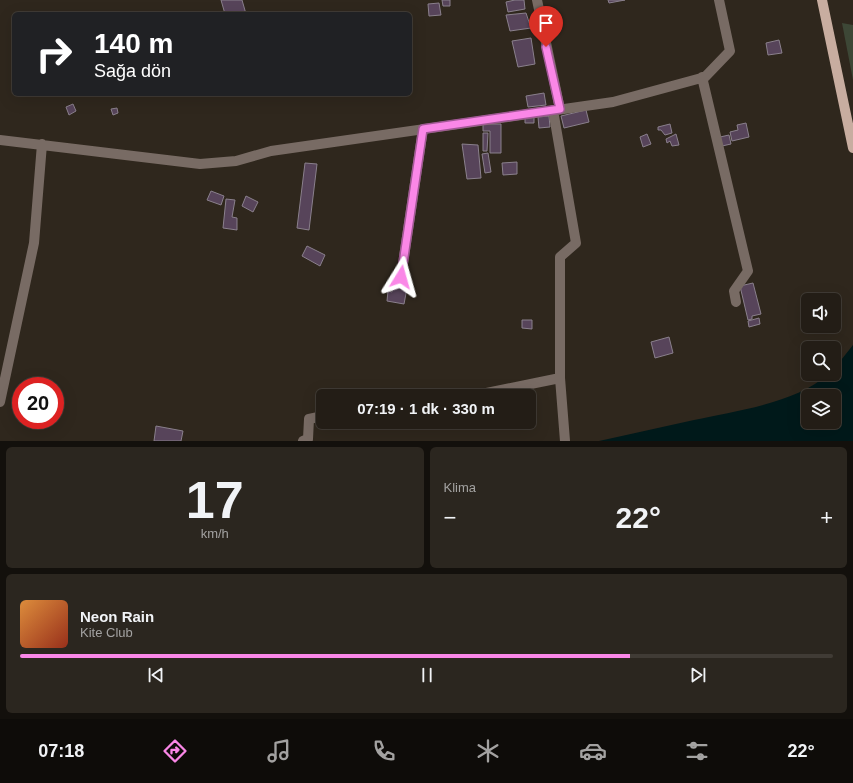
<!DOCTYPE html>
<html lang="tr">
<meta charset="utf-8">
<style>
body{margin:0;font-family:Arial,sans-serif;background:#2b261f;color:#f1f3f6;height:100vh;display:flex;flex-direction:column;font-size:15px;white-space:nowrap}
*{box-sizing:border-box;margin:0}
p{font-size:13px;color:#a3a2a1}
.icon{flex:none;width:22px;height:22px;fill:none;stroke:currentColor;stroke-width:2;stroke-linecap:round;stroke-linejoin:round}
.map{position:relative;height:441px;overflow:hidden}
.drawer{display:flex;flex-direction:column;gap:6px;padding:6px;background:#13100c;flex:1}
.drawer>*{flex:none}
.top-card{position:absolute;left:12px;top:12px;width:400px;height:84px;border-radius:6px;box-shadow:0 4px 16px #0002,0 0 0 1px #403b35;background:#202124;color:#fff;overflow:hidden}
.fabs{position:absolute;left:801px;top:293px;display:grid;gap:8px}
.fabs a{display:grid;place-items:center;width:40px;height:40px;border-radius:6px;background:#231d16;box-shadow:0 4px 16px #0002,0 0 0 1px #403b35;font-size:20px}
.speed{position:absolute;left:12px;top:377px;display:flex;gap:8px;font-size:20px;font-weight:700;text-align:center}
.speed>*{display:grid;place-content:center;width:52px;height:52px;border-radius:50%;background:#231d16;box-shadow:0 4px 16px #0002,0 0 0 1px #403b35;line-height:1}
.speed .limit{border:6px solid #d22;background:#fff;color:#111}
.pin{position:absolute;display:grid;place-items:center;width:34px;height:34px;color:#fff;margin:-41px -17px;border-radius:50% 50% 50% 0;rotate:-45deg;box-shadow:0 0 4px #0007}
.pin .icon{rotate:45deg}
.me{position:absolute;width:44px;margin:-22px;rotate:8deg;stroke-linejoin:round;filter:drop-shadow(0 0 3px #0008)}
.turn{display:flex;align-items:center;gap:14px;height:84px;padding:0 16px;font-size:18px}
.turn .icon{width:52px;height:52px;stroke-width:2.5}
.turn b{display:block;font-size:28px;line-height:34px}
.big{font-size:30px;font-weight:800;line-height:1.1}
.drawer .widget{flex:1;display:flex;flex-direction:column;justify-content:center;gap:6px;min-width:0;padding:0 14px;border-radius:6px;background:#2b261f}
.drawer .dial{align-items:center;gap:0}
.dial b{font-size:52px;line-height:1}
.song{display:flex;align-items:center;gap:12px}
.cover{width:48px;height:48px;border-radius:6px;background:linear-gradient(135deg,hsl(30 70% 55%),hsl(10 70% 35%))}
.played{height:4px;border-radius:2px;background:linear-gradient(90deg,#fa87e7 75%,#403b35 75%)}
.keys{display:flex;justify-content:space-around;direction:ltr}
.heat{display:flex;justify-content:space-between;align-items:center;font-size:22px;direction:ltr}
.drawer .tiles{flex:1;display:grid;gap:6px;grid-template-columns:1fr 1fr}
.widget:last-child{grid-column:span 2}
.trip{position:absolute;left:316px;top:389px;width:220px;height:40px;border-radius:6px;background:#231d16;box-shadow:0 4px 16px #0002,0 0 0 1px #403b35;font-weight:800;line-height:40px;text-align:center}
.dock{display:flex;height:64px;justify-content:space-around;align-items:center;background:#0e0c09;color:#a3a2a1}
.dock .icon{width:28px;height:28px}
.dock .selected{color:#fa87e7}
.dock b{font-size:18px;color:#f1f3f6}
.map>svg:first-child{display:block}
.green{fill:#3d4736}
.water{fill:#00191a;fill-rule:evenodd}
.building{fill:#57445a;stroke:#8a808c}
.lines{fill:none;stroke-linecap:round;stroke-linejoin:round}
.minor{stroke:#786b64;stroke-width:10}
.major{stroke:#c8ada0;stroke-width:10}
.route-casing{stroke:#a25896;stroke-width:10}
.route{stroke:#fa87e7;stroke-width:7}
</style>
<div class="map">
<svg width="853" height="441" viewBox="0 0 853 441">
<rect width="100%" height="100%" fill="#2f271d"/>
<path class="green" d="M842,23l11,2v55z"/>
<path class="water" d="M853,345v96h-254c32,-7 63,-14 95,-21 41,-9 103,-17 134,-46h6v-5zM814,393l5,3h15v26h-26v-8l-3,-2 -5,-6 5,-9z"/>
<path class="building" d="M221,0h21l4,14h-21z
M442,0h8v6h-7z
M515,0h9l1,9 -17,3 -2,-10z
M608,0h17l-16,3z
M439,3l2,12 -12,1 -1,-12z
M526,13l5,15 -21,3 -4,-16z
M531,38l4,26 -17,3 -6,-26z
M779,40l3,13 -14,2 -2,-12z
M544,93l2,12 -18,2 -2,-11z
M73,104l3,7 -7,4 -3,-8z
M117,108l1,5 -5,2 -2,-6z
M586,110l3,12 -25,6 -3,-12z
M549,116l1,11 -11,1 -1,-11z
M525,117h9v6h-9z
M746,123l3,14 -17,4 -2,-9 8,-2 -1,-5z
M483,124h18v29h-11v-22h-7z
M670,124l2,9 -7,2 -4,-5h-3v-3z
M483,133h5l-1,18h-4z
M647,134l4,10 -8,3 -3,-10z
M676,134l3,11 -7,1 -2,-5 -3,2 -1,-4z
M729,135l2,9 -9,2 -2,-9z
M462,144l16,1 3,33 -14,1z
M488,153l3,19 -6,1 -3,-19z
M517,162v12l-14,1 -1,-12z
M305,163l12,1 -8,66 -12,-2z
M211,191l13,5 -3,9 -14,-5z
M246,196l12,6 -5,10 -11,-6z
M226,199l9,1 -3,17 5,1v12l-14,-2z
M307,246l18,9 -5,11 -18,-10z
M753,283l8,31 -9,2v3l-4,1 -8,-34z
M393,286l14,2 -3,16 -17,-3 1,-10 4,1z
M759,318l1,6 -11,3 -1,-6z
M522,320h10v9l-10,-1z
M669,337l4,16 -18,5 -4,-16z
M156,426l27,5 -2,10h-27z"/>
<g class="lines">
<path class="minor" d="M537,0l23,109
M702,77l46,194 -14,20 2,11
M553,110l23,133 -16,14v121l5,63
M0,140l200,24 36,-3 35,-10 342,-49 92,-25 25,-26 -11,-51
M401,277l22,-148
M472,396l88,-18
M0,402l34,-159 8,-99
M303,441l5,-2 1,-20 14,-3"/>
<path class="major" d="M822,0l31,148"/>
</g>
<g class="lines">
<defs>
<path id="route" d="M401,277l22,-148 137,-20 -14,-62"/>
</defs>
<use href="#route" class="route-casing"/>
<use href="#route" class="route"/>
</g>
</svg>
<div class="fabs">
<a><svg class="icon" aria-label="sound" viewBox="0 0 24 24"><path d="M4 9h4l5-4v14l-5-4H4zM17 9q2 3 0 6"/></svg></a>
<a><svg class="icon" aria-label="search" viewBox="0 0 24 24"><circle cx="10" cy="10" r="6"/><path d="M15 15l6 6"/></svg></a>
<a><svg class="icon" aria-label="layers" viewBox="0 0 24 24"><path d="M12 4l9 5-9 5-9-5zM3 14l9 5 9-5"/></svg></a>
</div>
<div class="speed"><div class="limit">20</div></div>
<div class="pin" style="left:546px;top:47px;background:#d93025"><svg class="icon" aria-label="arrive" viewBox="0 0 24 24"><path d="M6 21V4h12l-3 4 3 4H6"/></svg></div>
<svg class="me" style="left:401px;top:277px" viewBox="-20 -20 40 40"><path d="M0-17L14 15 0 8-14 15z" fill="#fa87e7" stroke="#fff" stroke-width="4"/></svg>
<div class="trip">07:19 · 1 dk · 330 m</div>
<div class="top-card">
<div class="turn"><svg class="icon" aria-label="right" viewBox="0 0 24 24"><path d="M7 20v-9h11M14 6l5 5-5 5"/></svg><div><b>140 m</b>Sağa dön</div></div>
</div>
</div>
<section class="drawer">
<div class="tiles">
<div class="widget dial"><b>17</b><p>km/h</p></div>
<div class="widget"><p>Klima</p>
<div class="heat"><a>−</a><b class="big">22°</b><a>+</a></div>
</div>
<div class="widget">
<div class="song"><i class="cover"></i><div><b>Neon Rain</b><p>Kite Club</p></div></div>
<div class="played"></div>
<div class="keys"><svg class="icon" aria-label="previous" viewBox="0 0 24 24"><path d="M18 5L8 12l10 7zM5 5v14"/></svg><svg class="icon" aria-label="pause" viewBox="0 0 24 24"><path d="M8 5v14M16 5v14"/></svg><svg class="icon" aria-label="next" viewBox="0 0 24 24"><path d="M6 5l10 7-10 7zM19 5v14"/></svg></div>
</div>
</div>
</section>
<nav class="dock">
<b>07:18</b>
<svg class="icon selected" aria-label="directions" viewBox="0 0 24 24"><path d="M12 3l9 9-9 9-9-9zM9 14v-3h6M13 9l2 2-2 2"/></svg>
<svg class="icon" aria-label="music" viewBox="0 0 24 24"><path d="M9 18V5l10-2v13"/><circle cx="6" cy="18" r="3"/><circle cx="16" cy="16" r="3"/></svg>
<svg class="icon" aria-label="phone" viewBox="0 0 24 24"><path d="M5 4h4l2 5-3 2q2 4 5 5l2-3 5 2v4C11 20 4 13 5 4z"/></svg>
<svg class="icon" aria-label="climate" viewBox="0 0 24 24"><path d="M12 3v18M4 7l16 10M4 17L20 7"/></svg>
<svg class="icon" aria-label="car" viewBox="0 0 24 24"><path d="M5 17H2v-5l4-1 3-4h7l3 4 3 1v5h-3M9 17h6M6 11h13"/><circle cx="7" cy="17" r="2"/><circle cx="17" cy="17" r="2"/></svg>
<svg class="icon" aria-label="filters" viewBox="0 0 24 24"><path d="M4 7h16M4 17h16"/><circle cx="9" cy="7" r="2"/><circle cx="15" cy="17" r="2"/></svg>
<b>22°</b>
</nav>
